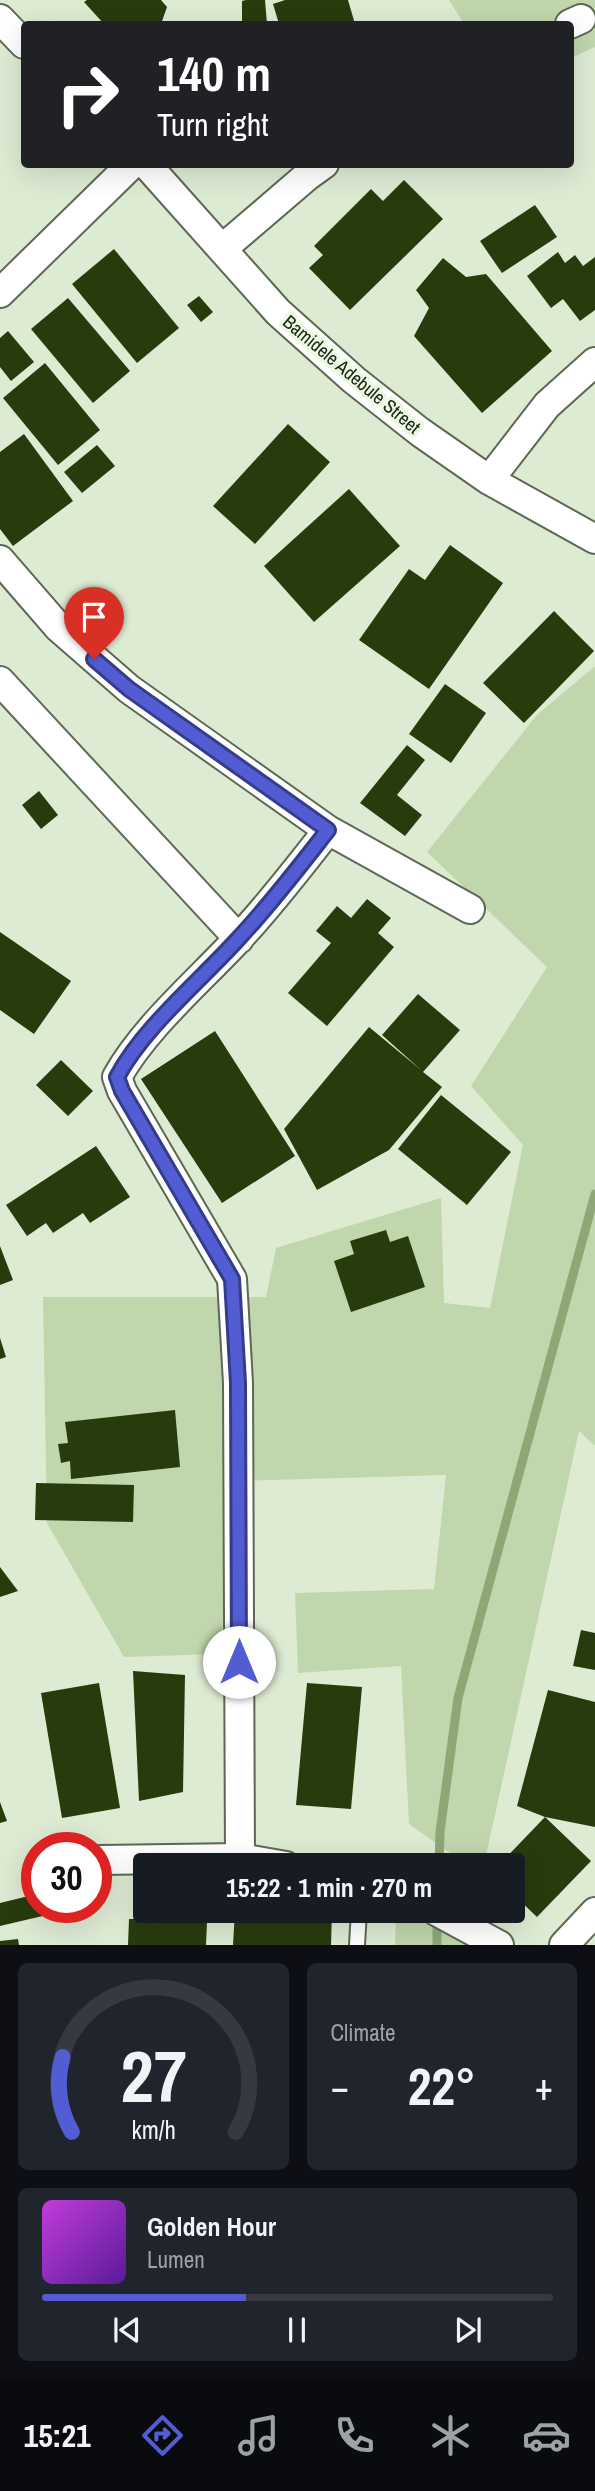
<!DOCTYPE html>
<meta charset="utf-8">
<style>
body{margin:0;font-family:"Archivo Narrow",sans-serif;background:#20242c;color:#f1f3f6;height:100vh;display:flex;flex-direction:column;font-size:26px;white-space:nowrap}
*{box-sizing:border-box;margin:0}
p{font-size:23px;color:#9ea1a6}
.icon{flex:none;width:38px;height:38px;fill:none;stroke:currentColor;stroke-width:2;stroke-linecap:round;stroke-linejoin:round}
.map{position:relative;height:1945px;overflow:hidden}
.drawer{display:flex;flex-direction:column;gap:18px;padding:18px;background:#0d0f14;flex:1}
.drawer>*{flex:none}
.banner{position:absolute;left:21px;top:21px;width:553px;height:147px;border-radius:7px;box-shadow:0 7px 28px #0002;background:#202124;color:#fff;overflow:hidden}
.speed{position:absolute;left:21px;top:1832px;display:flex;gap:14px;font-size:35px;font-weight:700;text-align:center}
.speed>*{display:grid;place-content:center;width:91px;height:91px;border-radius:50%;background:#171b24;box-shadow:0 7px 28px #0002;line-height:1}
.speed .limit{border:10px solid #d22;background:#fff;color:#111}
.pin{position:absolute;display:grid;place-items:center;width:60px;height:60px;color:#fff;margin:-72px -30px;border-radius:50% 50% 50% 0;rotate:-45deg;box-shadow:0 0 7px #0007}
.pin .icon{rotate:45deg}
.me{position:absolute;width:77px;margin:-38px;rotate:0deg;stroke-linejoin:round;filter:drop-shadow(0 0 5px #0008)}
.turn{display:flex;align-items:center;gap:24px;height:147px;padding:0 21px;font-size:32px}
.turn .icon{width:91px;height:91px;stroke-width:2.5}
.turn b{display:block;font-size:49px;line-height:60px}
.big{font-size:52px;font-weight:700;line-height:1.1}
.drawer .card{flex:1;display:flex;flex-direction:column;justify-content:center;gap:10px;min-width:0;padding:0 24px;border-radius:10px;background:#20242c}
.drawer .dial{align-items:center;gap:0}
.dial svg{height:182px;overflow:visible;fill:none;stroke:#363941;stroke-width:7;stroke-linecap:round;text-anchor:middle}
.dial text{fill:#f1f3f6;stroke:none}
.song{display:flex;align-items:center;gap:21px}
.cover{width:84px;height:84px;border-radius:10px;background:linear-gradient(135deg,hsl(290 70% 55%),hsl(270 70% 35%))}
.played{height:7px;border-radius:4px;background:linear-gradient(90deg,#525dd3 40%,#363941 40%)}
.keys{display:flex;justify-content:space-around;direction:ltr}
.heat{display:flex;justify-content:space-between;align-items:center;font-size:38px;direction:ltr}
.drawer .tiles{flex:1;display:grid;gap:18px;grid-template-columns:1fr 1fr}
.card:last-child{grid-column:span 2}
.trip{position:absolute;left:133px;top:1853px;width:392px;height:70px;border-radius:7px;background:#171b24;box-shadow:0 7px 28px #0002;font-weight:700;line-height:70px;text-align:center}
.menu{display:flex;height:112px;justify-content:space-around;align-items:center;background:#090b0e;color:#9ea1a6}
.menu .icon{width:49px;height:49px}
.menu .on{color:#525dd3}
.menu b{font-size:32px;color:#f1f3f6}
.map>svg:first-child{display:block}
.green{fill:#c0d6ad}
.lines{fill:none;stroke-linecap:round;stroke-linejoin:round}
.stream{stroke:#8da776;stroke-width:9}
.building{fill:#273c0d}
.lane-casing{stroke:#5d6854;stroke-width:18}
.street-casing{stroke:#5d6854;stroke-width:32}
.lane{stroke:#fff;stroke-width:14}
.street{stroke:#fff;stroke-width:28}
.route-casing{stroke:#353c89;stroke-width:18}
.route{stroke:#525dd3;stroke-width:12}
.labels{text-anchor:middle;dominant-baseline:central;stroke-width:7;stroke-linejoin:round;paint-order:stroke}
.street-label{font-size:19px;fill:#1e231a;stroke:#ebf9e0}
</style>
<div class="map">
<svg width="595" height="1945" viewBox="0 0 595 1945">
<rect width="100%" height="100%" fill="#deebd3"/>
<path class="green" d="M449,0h146v47l-24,11 -1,-34h-106z
M595,666v780l-16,-15 -95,434h-17l-58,-41 -8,-158 -103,7 -3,-80 139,-4 12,-114 -207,6 -20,173 -95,3 -77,-134 -4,-226h223l10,-49 165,-50 3,105 46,5 33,-163 -52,-59 76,-119 -120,-115 110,-137z
M396,1916l32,1 37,28h-70z"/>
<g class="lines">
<path class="stream" d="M439,1866l1,-34 18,-134 137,-504
M437,1945v-30"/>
</g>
<path class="building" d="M87,0h74l6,7 -6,17h-57l-20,-22z
M246,0h19l2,24h-25v-23z
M285,0h63l7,24h-76l-6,-20z
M404,180l39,39 -93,91 -41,-42 14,-13 -9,-9 57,-57 12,12z
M535,205l22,32 -55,36 -22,-32z
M114,249l65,79 -42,35 -65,-79z
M558,252l7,11 10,-8 8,11 12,-9v53l-15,11 -17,-22 -12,9 -24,-32z
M443,258l23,19 20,-3 66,77 -70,62 -68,-77 15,-28 -13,-18z
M199,296l14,16 -12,10 -14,-17z
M68,298l62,73 -37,32 -62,-74z
M8,331l26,31 -23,19 -11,-14v-29z
M45,363l55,67 -42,35 -55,-67z
M288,424l42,38 -75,82 -42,-38z
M24,434l49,67 -60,45 -13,-17v-77z
M97,445l18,21 -33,27 -18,-21z
M349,489l51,57 -86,76 -50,-56z
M450,545l53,38 -74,106 -70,-49 50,-71 16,11z
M554,611l40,40 -70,72 -41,-40z
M445,684l41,29 -35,50 -42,-29z
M407,745l18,15 -28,35 25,20 -17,21 -45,-33z
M39,791l19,24 -17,14 -19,-24z
M367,899l24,19 -13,15 16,14 -67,79 -39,-33 43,-50 -15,-12 21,-25 14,12z
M0,932l71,49 -37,53 -34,-24z
M418,994l42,36 -37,42 19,15 -53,63 -72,40 -33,-61 85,-102 52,43 -39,-35z
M215,1031l80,125 -73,47 -81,-124z
M61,1060l32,31 -25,25 -32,-31z
M441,1095l70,57 -44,53 -69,-56z
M96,1146l34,51 -40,26 -7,-10 -30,20 -7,-10 -19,13 -21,-31z
M386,1230l4,12 18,-6 17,51 -74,25 -17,-51 20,-7 -4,-13z
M0,1246l13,34 -13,5z
M0,1338l6,19 -6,2z
M175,1410l5,57 -109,12 -1,-18 -9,2 -3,-19 10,-1 -3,-21z
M36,1483l98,2 -1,37 -98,-2z
M0,1567l18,24 -18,6z
M581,1630l14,3v37l-22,-4z
M133,1671l52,4 -2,117 -44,9z
M99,1683l21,125 -58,10 -21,-125z
M307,1683l55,4 -11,122 -55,-4z
M548,1690l47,12v125l-50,-10 -28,-11z
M0,1802l7,19 -7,2z
M545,1817l46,44 -54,56 -24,-23v-28h-15z
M37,1894v14h13l1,6 -51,12v-23z
M154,1911h26v10l27,1 -1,23h-78l1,-26h24z
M235,1911h97l-1,34h-98z
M18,1939l1,6h-19v-4z"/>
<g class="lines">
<defs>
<path id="lane" d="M357,1945l2,-34"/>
<path id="street" d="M0,19l24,25
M570,24l11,-5
M146,164l132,148 76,68 66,52 69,48 106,59
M222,249l84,-72 18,-13
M0,293l132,-129
M489,480l58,-75 48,-43
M0,560l59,68 70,61 199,141 142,79
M0,681l239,258
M240,1858l-2,-475 -6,-104 -110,-188 -5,-14c28,-50 82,-96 121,-138 32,-34 61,-72 90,-109
M100,1860l140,-2 46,8
M436,1911l63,34
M564,1945l31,-33"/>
</defs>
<use href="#lane" class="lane-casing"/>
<use href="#street" class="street-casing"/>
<use href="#lane" class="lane"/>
<use href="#street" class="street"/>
</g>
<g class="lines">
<defs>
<path id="route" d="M94,659l35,30 199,141c-29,37 -58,75 -90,109 -38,42 -94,88 -121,138l5,14 110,188 6,104 1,279"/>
</defs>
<use href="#route" class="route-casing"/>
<use href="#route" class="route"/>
</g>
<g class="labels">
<g class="street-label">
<text transform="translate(352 374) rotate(40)">Bamidele Adebule Street</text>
</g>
</g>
</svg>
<div class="speed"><div class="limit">30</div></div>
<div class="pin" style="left:94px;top:659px;background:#d93025"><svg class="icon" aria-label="arrive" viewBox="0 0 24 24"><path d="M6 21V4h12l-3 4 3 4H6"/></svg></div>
<svg class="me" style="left:239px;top:1662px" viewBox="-20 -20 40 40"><circle r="19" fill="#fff"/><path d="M0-13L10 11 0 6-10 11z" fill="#525dd3"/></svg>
<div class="trip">15:22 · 1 min · 270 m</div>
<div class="banner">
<div class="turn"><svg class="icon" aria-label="right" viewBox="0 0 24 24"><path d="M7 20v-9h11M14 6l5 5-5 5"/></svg><div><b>140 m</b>Turn right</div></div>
</div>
</div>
<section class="drawer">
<div class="tiles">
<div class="card dial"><svg viewBox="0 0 100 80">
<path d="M14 69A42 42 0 1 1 86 69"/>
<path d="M14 69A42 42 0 0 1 10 36" stroke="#525dd3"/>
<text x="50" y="56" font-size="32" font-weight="700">27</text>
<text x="50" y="72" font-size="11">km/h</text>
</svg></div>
<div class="card"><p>Climate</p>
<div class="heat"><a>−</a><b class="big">22°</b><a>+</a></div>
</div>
<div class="card">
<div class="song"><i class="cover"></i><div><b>Golden Hour</b><p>Lumen</p></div></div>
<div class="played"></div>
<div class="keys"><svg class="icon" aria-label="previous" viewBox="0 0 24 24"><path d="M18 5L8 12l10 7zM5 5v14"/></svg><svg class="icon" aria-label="pause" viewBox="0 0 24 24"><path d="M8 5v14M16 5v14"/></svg><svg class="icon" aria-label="next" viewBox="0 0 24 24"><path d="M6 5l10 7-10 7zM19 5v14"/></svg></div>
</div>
</div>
</section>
<nav class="menu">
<b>15:21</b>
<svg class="icon on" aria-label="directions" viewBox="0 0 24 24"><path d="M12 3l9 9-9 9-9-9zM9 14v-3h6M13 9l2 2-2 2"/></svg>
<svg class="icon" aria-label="music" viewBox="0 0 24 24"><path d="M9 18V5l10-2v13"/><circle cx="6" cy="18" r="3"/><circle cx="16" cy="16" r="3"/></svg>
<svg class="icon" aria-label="phone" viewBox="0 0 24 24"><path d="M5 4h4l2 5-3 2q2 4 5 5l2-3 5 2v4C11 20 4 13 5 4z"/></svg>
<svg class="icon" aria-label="climate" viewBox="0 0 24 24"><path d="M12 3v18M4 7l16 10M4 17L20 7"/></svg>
<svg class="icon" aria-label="car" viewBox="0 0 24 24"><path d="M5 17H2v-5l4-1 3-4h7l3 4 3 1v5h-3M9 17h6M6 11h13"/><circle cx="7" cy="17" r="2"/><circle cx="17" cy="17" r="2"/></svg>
</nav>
